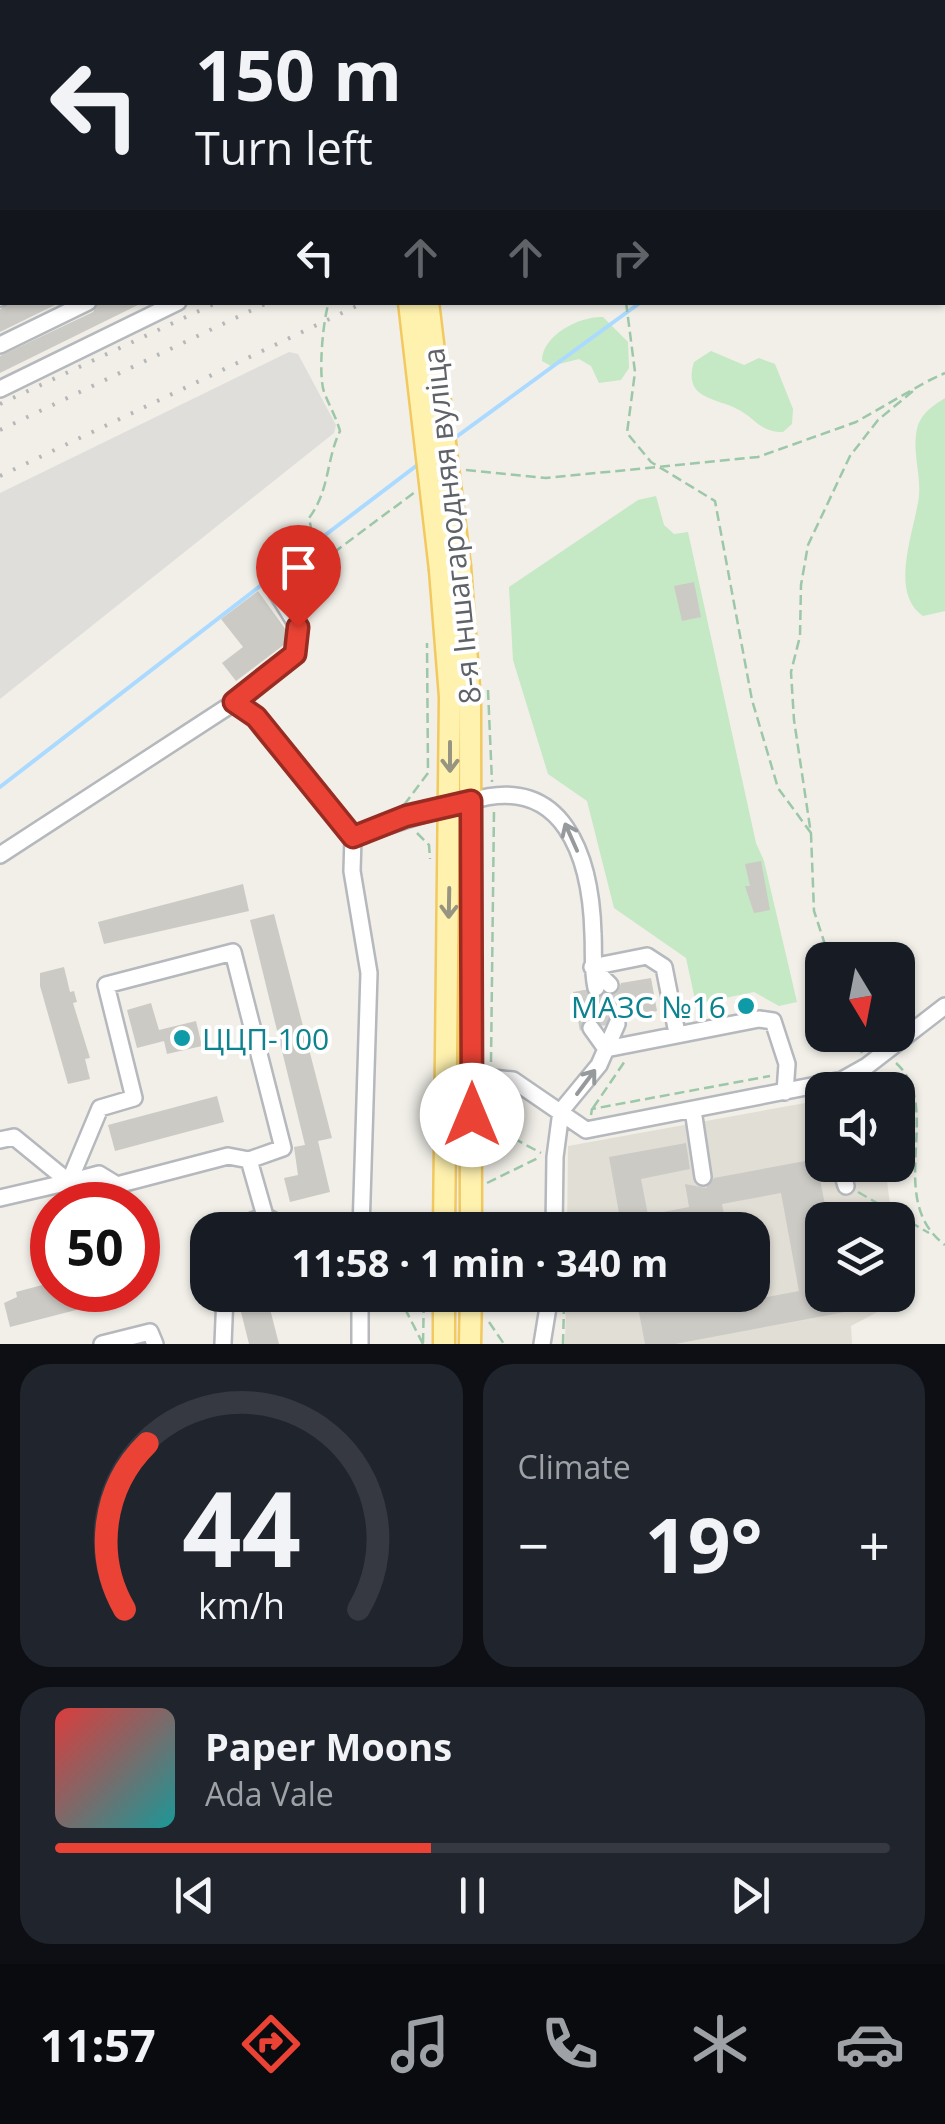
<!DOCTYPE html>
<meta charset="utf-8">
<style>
body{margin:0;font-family:"Open Sans",sans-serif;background:#20242c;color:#f1f3f6;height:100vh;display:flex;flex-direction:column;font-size:38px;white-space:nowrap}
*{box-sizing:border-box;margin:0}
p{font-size:32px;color:#9ea1a6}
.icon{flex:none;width:55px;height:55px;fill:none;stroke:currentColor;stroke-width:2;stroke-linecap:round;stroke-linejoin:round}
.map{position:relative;height:1344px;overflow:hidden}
.sheet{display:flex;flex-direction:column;gap:20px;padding:20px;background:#0d0f14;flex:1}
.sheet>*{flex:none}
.banner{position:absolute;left:0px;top:0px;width:945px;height:305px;box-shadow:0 2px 8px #0004;background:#171b24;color:#f1f3f6;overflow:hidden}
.needle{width:65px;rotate:170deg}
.tools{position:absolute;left:805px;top:942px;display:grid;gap:20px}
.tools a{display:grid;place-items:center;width:110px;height:110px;border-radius:20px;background:#171b24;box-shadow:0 2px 8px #0004;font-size:50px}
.speed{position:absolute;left:30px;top:1182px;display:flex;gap:20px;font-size:50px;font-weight:700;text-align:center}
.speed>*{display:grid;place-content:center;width:130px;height:130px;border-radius:50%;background:#171b24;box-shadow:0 2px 8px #0004;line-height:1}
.speed .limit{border:15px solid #d22;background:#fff;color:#111}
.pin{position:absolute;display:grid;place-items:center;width:85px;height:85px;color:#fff;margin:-102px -42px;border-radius:50% 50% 50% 0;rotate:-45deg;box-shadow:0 0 10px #0007}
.pin .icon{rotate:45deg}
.me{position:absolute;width:110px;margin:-55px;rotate:0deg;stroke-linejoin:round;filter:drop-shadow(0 0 8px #0008)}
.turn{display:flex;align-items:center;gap:35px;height:210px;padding:0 30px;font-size:45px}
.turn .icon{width:130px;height:130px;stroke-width:2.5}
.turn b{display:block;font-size:70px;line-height:85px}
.lanes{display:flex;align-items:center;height:95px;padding:0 30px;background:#0003;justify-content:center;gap:50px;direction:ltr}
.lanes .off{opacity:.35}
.big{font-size:75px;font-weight:700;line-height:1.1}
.sheet .tile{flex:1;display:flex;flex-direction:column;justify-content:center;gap:15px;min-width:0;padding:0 35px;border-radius:30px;background:#20242c}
.sheet .dial{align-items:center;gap:0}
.dial svg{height:260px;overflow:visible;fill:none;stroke:#363941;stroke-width:7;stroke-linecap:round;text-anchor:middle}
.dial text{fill:#f1f3f6;stroke:none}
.song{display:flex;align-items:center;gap:30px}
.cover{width:120px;height:120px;border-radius:15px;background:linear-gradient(135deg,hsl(0 70% 55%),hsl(180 70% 35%))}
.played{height:10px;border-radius:5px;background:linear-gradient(90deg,#ea4335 45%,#363941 45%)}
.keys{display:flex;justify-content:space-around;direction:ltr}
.heat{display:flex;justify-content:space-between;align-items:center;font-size:55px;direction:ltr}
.sheet .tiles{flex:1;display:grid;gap:20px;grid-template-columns:1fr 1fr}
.tile:last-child{grid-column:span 2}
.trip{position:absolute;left:190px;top:1212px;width:580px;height:100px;border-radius:30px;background:#171b24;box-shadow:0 2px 8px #0004;font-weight:700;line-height:100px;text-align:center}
.tabs{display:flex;height:160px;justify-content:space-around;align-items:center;background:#090b0e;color:#9ea1a6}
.tabs .icon{width:70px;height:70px}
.tabs .active{color:#ea4335}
.tabs b{font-size:45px;color:#f1f3f6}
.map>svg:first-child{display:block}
.industrial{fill:#e0deda}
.education{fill:#e1ded6}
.green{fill:#c5e8c5}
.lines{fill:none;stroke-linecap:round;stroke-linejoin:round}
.stream{stroke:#aadaff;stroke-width:4}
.building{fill:#cccac5}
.minor-tunnel{stroke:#ccccc8;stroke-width:15;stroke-dasharray:15 8;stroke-linecap:butt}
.minor-casing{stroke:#b5b8bc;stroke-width:20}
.major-casing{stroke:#f2c960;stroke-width:25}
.path{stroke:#9cc7a9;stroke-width:2.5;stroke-dasharray:10 5;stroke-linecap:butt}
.minor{stroke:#fff;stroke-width:15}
.major{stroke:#fff2af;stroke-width:20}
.rail{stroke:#b6b7b8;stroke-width:4;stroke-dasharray:2.5 12;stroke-linecap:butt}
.major-bridge-casing{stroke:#f2c960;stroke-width:25;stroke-linecap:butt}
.major-bridge{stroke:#fff2af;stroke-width:20}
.oneway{stroke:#979581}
.oneway2{stroke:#979a9d}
.route-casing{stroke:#982c22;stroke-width:25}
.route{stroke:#ea4335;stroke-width:18}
.culture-dot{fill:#0f9aa8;stroke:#fff;stroke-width:4}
.labels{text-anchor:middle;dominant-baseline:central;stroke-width:8;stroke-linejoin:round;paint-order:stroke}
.street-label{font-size:30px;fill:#5f6368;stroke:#fff}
.culture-label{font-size:30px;fill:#0d838f;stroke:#fff;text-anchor:end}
</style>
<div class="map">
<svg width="945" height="1344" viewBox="0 0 945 1344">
<rect width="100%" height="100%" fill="#f1efe8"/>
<path class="industrial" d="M0,0h272l4,2h-274l-2,272z
M289,352l9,2 38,71 -2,8 -334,266v-206z"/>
<path class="education" d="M822,1100v65h63l7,55h-70v75h76v-34l4,38 -51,27 1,18h-287l1,-49h186v-65h-185l1,-84z"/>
<path class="green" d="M603,317l25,25 1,26 -8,12 -22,3 -8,-17 -12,-7 -28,7 -9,-5c0,-26 38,-45 61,-44z
M711,351l33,14 15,-7 16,6 18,45 -1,15 -9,8c-21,0 -26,-11 -42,-21 -23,-14 -59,-10 -47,-49z
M945,398v213l-22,5c-35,-24 -8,-86 -4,-120 2,-24 -8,-47 -1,-71 5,-13 16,-20 27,-27z
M656,496l8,29 10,9 14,-2 68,311 8,18 33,141 -18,4 -25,-14 -58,12 -10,-46 -72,-50 -27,-107 -39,-27 -35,-114 -4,-73 129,-87z"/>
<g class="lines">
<path class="stream" d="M942,54l3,-1
M452,440l189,-138
M320,539l100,-76
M0,787l308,-238"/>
</g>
<path class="building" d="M12,302h49l-61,30v-23z
M99,302h45l-144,71v-17l93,-44z
M694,582l7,35 -19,4 -8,-35z
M258,591l28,39 -1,14 -49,37 -14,-18 21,-16 -22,-28z
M761,861l9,49 -16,3 -9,-27h5l-5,-22z
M243,884l6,27 -145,33 -6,-22z
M274,914l58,224 -14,3 12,51 -40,10 -6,-24 14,-3 -4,-28 11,-2 -55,-225z
M64,967l6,25 4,-1 3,11 -4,1 17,55 -5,1 5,20 -22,5 -28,-98v-13z
M651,978l6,33 -30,8 -12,-6 -11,13 -15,-9 -9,14 -7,-39 12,-2 12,9 20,-5 4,-11z
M755,998l2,10 -21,4 -2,-10z
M151,1003l8,27 37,-9 6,25 -35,8 -3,-13 -27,7 -10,-38z
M217,1096l7,26 -109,29 -7,-26z
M686,1143l4,26 -49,10 7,36 41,-8 -4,-23 21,4 8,-10 102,-19 12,61h-6v75h20l3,17 -170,32h-30l-9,-47 103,-2 1,7 59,-11 -18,-98 -59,11 5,26h-105l-13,-73z
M46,1284l6,6h86v4l-128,33 -6,-24 13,-6 -1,-5z
M269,1305l10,39h-30l-8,-32z"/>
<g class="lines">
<path class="minor-tunnel" d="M610,985l7,39
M596,988l7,38
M585,990l6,38"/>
<defs>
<path id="minor" d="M316,0v2
M508,0l1,2
M254,2l1,-2
M282,2l1,-2
M586,2l1,-2
M615,2l1,-2
M627,2l5,-2
M0,69l2,-1
M0,298l2,-1
M0,345l88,-43
M0,389l178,-87
M235,702l60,-48 3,-27 -21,-34
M471,801c93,-29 120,57 122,133 1,19 -1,35 3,54
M353,837l-1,34 17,102 -8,257
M0,855l235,-153 22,15 96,120 96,-31
M592,967l55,-11 17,11 13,66
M592,967l18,18
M591,1028l15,21
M606,1049l153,-30 14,2 14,43 -2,28
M472,1076l41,4 73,50 256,-50 25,-14 78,-60
M816,1088l6,20
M693,1110l10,67
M0,1140l14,-3 55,45
M840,1165l6,21
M69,1182l31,-74 34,-10 -28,-113 127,-33 50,196 -34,12
M0,1198l69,-16
M75,1205l-6,-23 30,-8 18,11 111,-29 21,4 16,56
M228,1230l37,-14 25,14
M325,1230l36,-7
M554,1230l1,-73 6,-46 38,-46 18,-41
M102,1344l48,-12 5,12
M223,1344l2,-49
M360,1344v-49
M542,1344l8,-49"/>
<path id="major" d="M383,0l1,2
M406,0v2
M460,567l10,134 1,529
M440,570l10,127 -6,533
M444,1344v-49
M470,1344l1,-49"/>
</defs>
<use href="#minor" class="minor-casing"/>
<use href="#major" class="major-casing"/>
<path class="path" d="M626,302l9,70 -8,61 24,29 64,39 37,199 26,88 33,45
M928,381l17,-8
M466,470l80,8 212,-21 98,-35 70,-40
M313,577l2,-29 -6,-30c21,-28 17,-58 31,-87 -4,-14 -11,-26 -16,-39 -6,-18 -1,-73 5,-90
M298,601l35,-48 82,-61
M488,690l4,92
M404,805l24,-32 -1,-130
M417,833l12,12 1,14
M830,960l-16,-49 -3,-77 -17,-114 -3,-48 9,-36 1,-51 7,-40 42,-89 28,-36 35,-29
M856,1035l6,18
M491,1062l3,-252
M896,1063c49,44 -13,136 49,182
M593,1108l32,-47
M591,1115l1,-6 178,-33
M487,1124l54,29
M487,1183l51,-25
M858,1192l71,41
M398,1295l25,49
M489,1322l15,22
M423,1343l1,-48
M563,1344l1,-38"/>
<use href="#minor" class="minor"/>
<use href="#major" class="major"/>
<path class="rail" d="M598,2l2,-2
M874,2l5,-2
M901,2l6,-2
M0,404l218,-102
M0,430l269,-128
M0,476l365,-174"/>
<defs>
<path id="major-bridge" d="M409,302l31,268
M428,302l32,265"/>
</defs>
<use href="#major-bridge" class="major-bridge-casing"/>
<use href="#major-bridge" class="major-bridge"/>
</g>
<defs><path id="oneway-shaft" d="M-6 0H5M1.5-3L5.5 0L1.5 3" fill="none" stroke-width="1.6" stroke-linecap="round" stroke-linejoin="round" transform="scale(2.5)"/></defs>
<g class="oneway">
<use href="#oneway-shaft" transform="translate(450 757) rotate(90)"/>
<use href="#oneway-shaft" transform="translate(449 903) rotate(91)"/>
</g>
<g class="oneway2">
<use href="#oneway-shaft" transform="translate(571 837) rotate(-114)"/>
<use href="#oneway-shaft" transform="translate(586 1082) rotate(-53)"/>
</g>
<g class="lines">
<defs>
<path id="route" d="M298,627l-3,27 -61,48 22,15 97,120 53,-21 65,-15 1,314"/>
</defs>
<use href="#route" class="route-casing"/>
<use href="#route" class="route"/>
</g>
<g class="culture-dot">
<circle cx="746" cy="1006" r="10"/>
<circle cx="182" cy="1038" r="10"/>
</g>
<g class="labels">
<g class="street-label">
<text transform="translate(451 526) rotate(-96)">8-я Іншагародняя вуліца</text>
</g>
<g class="culture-label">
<text x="726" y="1006">МАЗС №16</text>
<text x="202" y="1038" text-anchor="start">ЦЦП-100</text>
</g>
</g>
</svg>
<div class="tools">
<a><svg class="needle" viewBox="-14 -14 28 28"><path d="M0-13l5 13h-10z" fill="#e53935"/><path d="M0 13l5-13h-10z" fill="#9ea1a6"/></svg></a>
<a><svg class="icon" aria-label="sound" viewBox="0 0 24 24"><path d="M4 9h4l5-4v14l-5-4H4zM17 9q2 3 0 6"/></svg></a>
<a><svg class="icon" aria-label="layers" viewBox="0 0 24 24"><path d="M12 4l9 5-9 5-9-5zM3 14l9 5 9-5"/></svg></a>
</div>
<div class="speed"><div class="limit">50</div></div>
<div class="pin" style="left:298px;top:627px;background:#d93025"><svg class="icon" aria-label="arrive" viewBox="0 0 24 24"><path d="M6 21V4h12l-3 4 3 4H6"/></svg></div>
<svg class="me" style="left:472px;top:1115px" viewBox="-20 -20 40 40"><circle r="19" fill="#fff"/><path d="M0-13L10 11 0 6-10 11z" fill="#ea4335"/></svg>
<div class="trip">11:58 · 1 min · 340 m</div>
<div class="banner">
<div class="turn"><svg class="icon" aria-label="left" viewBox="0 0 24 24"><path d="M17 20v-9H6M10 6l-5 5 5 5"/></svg><div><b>150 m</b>Turn left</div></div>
<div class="lanes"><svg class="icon" aria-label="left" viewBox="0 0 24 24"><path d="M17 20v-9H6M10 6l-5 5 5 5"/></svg><svg class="icon off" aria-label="ahead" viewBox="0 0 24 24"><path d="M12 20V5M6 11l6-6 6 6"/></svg><svg class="icon off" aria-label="ahead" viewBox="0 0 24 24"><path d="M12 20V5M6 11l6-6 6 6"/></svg><svg class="icon off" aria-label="right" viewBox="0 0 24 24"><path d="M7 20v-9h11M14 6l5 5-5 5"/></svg></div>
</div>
</div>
<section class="sheet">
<div class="tiles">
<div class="tile dial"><svg viewBox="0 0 100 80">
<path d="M14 69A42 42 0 1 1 86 69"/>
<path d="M14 69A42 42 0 0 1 21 18" stroke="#ea4335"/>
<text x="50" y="56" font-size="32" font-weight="700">44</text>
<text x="50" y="72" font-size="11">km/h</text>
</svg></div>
<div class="tile"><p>Climate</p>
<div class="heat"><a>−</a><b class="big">19°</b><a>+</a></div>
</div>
<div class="tile">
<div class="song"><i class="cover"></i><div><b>Paper Moons</b><p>Ada Vale</p></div></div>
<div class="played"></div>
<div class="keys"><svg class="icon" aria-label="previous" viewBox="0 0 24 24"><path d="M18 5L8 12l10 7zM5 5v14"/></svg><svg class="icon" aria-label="pause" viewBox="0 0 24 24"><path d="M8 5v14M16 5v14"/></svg><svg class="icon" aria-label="next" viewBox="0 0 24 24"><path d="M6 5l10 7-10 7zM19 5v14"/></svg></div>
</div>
</div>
</section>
<nav class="tabs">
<b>11:57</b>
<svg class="icon active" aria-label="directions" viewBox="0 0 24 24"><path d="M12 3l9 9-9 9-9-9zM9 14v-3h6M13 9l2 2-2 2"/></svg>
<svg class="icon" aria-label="music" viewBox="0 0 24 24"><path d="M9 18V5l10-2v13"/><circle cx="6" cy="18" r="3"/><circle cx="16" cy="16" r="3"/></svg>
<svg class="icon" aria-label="phone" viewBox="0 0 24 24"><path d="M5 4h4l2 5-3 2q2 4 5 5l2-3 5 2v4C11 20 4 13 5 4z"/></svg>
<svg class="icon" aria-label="climate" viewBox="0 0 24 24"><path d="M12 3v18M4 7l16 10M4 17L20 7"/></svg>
<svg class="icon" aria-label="car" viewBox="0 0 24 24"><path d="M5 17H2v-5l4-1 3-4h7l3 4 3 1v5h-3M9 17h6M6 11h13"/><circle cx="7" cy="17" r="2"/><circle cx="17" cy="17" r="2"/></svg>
</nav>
